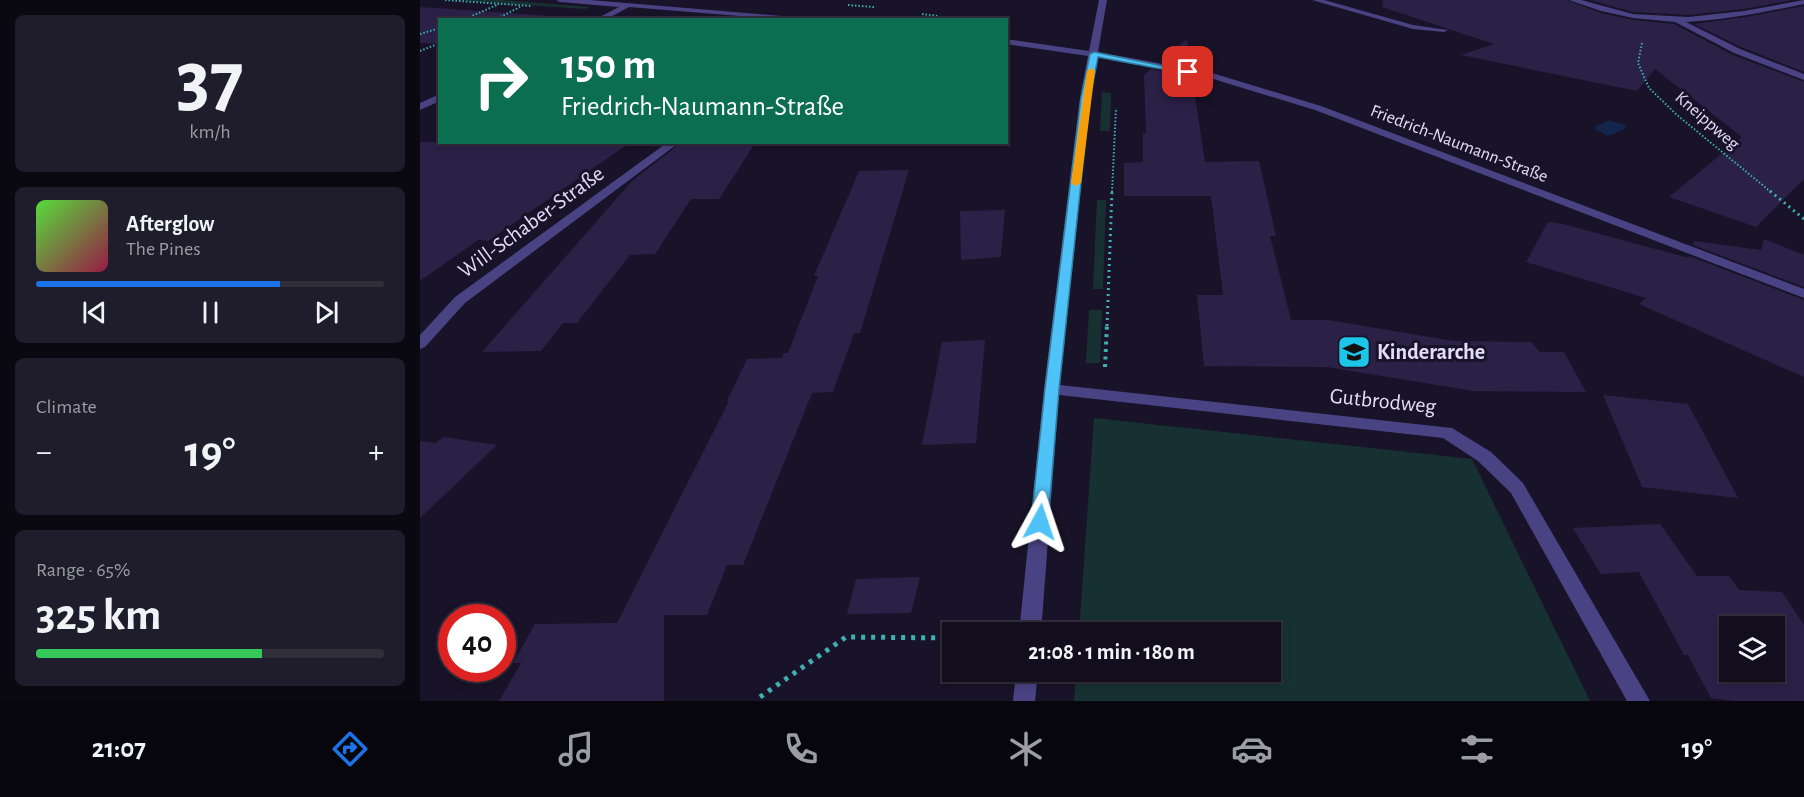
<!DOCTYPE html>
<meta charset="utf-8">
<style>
body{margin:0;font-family:"Alegreya Sans",sans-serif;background:#1f1c2b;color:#f1f3f6;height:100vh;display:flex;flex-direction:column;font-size:22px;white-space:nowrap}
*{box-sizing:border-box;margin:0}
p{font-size:20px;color:#9c9ca4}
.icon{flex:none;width:33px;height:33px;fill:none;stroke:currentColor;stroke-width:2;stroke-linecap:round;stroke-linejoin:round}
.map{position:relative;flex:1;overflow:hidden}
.side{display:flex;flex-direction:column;gap:15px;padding:15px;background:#0a0810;width:420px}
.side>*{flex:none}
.guide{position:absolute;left:18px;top:18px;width:570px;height:126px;border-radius:0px;box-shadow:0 3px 9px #0003,0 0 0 2px #312e3c;background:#0b6e4f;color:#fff;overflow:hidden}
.fabs{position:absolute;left:1299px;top:616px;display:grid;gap:12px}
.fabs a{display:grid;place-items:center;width:66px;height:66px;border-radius:0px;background:#120e1e;box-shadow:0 3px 9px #0003,0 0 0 2px #312e3c;font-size:30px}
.speed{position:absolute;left:18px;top:604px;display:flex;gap:12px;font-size:30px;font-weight:700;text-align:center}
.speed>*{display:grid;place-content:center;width:78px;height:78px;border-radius:50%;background:#120e1e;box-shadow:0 3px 9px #0003,0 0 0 2px #312e3c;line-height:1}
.speed .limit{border:9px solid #d22;background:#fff;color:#111}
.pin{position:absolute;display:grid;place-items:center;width:51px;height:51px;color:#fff;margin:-26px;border-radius:12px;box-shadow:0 3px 9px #0006}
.me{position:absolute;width:66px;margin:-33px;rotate:5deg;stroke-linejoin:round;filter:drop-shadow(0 0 4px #0008)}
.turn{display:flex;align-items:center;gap:21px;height:126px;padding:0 24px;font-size:27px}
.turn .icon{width:78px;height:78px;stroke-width:2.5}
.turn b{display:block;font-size:42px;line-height:51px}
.big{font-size:45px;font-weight:600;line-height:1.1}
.side .widget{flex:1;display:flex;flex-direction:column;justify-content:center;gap:9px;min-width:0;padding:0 21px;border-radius:9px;background:#1f1c2b}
.side .dial{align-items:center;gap:0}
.dial b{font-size:78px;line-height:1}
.song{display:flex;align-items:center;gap:18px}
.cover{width:72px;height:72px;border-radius:9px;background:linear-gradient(135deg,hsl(110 70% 55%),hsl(340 70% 35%))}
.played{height:6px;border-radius:3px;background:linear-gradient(90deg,#1a73e8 70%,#312e3c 70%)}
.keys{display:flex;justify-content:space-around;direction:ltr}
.heat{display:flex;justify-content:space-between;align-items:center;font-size:33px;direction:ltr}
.charge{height:9px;border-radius:4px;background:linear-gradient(90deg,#34c759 65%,#312e3c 0)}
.trip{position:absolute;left:522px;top:622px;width:339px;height:60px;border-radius:0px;background:#120e1e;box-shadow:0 3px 9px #0003,0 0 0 2px #312e3c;font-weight:600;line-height:60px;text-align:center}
.tabs{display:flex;height:96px;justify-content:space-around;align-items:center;background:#07060c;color:#9c9ca4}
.tabs .icon{width:42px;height:42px}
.tabs .selected{color:#1a73e8}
.tabs b{font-size:27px;color:#f1f3f6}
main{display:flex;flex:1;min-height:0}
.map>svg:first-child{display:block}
.green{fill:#173132}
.water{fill:#14254b}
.building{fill:#2b2147;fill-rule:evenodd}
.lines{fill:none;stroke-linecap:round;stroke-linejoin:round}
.path-far3{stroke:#3db0b1;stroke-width:2;stroke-dasharray:1.5 2;stroke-linecap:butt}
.path-far2{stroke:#3db0b1;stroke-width:3;stroke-dasharray:2 4;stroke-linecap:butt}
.path-far1{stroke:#3db0b1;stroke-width:4;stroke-dasharray:3 4.5;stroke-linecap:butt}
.path{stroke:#3db0b1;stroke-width:5;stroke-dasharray:4 6;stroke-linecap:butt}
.minor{fill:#4a4383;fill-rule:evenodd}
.route{fill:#4fc3f7;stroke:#337fa1;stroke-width:1.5}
.slow{fill:#f59e0b}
.labels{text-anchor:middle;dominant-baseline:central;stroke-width:6;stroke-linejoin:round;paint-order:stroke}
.far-street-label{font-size:18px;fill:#e3ddfc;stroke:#181328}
.street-label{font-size:22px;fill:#e3ddfc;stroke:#181328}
.poi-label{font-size:22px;font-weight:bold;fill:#e3ddfc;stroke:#181328;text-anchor:start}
</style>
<main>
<section class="side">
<div class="widget dial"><b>37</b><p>km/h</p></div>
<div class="widget">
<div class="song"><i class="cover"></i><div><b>Afterglow</b><p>The Pines</p></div></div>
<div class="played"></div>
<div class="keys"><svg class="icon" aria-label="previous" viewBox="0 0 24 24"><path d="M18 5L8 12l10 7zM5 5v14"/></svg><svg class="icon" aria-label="pause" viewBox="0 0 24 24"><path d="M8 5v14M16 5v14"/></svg><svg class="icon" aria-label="next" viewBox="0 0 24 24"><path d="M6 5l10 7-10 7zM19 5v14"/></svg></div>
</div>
<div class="widget"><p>Climate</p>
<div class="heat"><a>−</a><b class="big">19°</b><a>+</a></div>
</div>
<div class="widget"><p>Range · 65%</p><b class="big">325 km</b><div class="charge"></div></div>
</section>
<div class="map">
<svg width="1384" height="701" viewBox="0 0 1384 701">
<rect width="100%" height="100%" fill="#181328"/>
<path class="green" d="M36,0h45l89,7 -5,2z
M682,92l9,1 -1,38h-10z
M677,200h9l-3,89h-10z
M669,310h13l-2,53h-14z
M674,418l378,41 118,242h-516l2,-29h194v-39h-191z"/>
<path class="water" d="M1189,120l17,5 -1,4 -17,7 -15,-8z"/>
<path class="building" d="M963,0h184l34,13 32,7 41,4 59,31 71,27v97l-48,48 -87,-30 73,-60 -87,-68 -18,22 -176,-36 33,-11 -112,-37z
M1170,0h202l-48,9 -56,6 -55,-3z
M1384,6v66l-63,-25 -47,-23 52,-7z
M0,7l132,9 -7,4h-105v24l-20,-1z
M767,39l4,28 -31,-6z
M731,69l41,8 13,85 54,-1 17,75h-6l21,84h37l125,21 79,1 7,10h25l22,40 -113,-1 -146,-24 -123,-1 -7,-71h26l-12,-99h-87v-33l19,-1v-29h3l-2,-58z
M0,142h211l-143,99 -10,-1 -58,41z
M262,142h74l-37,57h-28l-36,55 -25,1 -53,68h-14l-22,28 -59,1 150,-171z
M489,170l-49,163h-6l-21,59 -21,1 -69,172h-16l-20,50h-43v86h-165l22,-38h-8l22,-39 82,-1 112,-222h-2l20,-42 35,-1 2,-5h4l30,-77h-4l45,-105z
M585,210l-4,47 -40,3 -1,-49z
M1128,222l15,2 126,34v-2l115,44v77l-165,-73 7,-6 -120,-36z
M1344,239l40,16v32l-111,-42 1,-4 67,9z
M565,340l-9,103 -54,2 20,-103z
M1183,395l85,9 50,94 -96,-11z
M23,437l54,8 -77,73v-77l16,2z
M1240,524l37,52h32l10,14 43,2 22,33v76h-70l-23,-3 -23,-43h-4l-45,-83 -38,2 -28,-46zM1310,627h44v45h-44z
M500,577l-9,36 -64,1 9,-35z"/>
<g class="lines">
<path class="path-far3" d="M25,0l87,6
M428,5l26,2
M502,14l16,2 -3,4
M43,20l36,-16
M74,20l26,-13
M0,34l20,-6
M1222,43l-4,20 11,25 28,27 94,77
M0,51l20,-8
M692,192l4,-84"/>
<path class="path-far2" d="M1350,191l34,28
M687,326l5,-135"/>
<path class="path-far1" d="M685,367l2,-43"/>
<path class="path" d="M340,697l86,-60 106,1"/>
<path class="minor" d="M136,0h34l240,20h-41l-160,-13 -24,13h-11l25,-13 -59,-5z
M679,0h8l-9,52 114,21 109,33 483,183v9l-489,-188 -105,-32 -113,-21 -7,41 -30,287 392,43 39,24 32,31 127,218h-23l-116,-208 -33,-32 -35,-23 -384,-43 -18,238h-22l25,-244 36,-291 8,-42 -82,-12v-5l83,12z
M892,0h12l89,25 35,5 -4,2 -31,-3z
M1149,0h12l52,14 55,3 56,-6 60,-11v4c-39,8 -78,16 -118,18l54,27 64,25v6l-70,-27 -59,-31 -42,-4 -32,-7z
M20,94v7l-20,9v-7z
M248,142h12l-215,161 -40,44 -5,2v-14l35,-38z
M596,672h22l-3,29h-22z"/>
</g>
<path class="route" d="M674,52l98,20 -4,2 -90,-17 -8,41 -31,291 -11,133 -2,5 -6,2 -6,-2 -3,-5 14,-133 36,-291 9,-44z"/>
<path class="slow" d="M671,68l4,3 -14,112 -5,3 -5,-3 16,-112z"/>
<defs>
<symbol id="school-square" viewBox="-11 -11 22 22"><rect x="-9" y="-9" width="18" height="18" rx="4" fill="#1cc6e9" stroke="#181328"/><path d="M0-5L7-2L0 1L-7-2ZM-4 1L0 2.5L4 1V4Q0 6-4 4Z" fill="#111"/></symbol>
</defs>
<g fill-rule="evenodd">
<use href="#school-square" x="915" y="333" width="38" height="38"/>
</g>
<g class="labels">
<g class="far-street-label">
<text transform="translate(1287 121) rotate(41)">Kneippweg</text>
<text transform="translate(1039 144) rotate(21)">Friedrich-Naumann-Straße</text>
</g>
<g class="street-label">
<text transform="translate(111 222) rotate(-36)">Will-Schaber-Straße</text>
<text transform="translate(963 401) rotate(6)">Gutbrodweg</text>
</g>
<g class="poi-label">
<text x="957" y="352">Kinderarche</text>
</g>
</g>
</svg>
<div class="fabs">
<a><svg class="icon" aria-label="layers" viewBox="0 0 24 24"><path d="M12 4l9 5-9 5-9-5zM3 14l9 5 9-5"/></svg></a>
</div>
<div class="speed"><div class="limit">40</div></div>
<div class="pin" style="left:768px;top:72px;background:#d93025"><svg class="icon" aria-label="arrive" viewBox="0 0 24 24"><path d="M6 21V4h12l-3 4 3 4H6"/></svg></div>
<svg class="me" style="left:620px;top:522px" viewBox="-20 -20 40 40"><path d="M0-17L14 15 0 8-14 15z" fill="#4fc3f7" stroke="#fff" stroke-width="4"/></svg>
<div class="trip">21:08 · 1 min · 180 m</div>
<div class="guide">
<div class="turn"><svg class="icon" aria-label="right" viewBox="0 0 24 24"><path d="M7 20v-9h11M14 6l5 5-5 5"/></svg><div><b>150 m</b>Friedrich-Naumann-Straße</div></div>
</div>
</div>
</main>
<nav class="tabs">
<b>21:07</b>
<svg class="icon selected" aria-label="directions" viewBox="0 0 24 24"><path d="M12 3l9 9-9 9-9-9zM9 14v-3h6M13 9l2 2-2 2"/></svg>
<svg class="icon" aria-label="music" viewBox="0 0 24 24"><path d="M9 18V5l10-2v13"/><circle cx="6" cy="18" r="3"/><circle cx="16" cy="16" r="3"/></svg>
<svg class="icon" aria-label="phone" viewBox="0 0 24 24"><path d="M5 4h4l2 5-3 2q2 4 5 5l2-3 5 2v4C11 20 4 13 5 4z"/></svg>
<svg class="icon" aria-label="climate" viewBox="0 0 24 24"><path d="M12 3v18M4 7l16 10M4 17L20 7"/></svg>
<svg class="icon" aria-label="car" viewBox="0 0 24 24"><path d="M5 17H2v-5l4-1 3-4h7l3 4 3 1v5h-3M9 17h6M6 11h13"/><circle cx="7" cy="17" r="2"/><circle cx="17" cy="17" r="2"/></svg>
<svg class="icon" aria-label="filters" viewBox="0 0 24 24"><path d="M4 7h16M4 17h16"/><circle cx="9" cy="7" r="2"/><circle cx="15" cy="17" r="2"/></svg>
<b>19°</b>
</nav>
